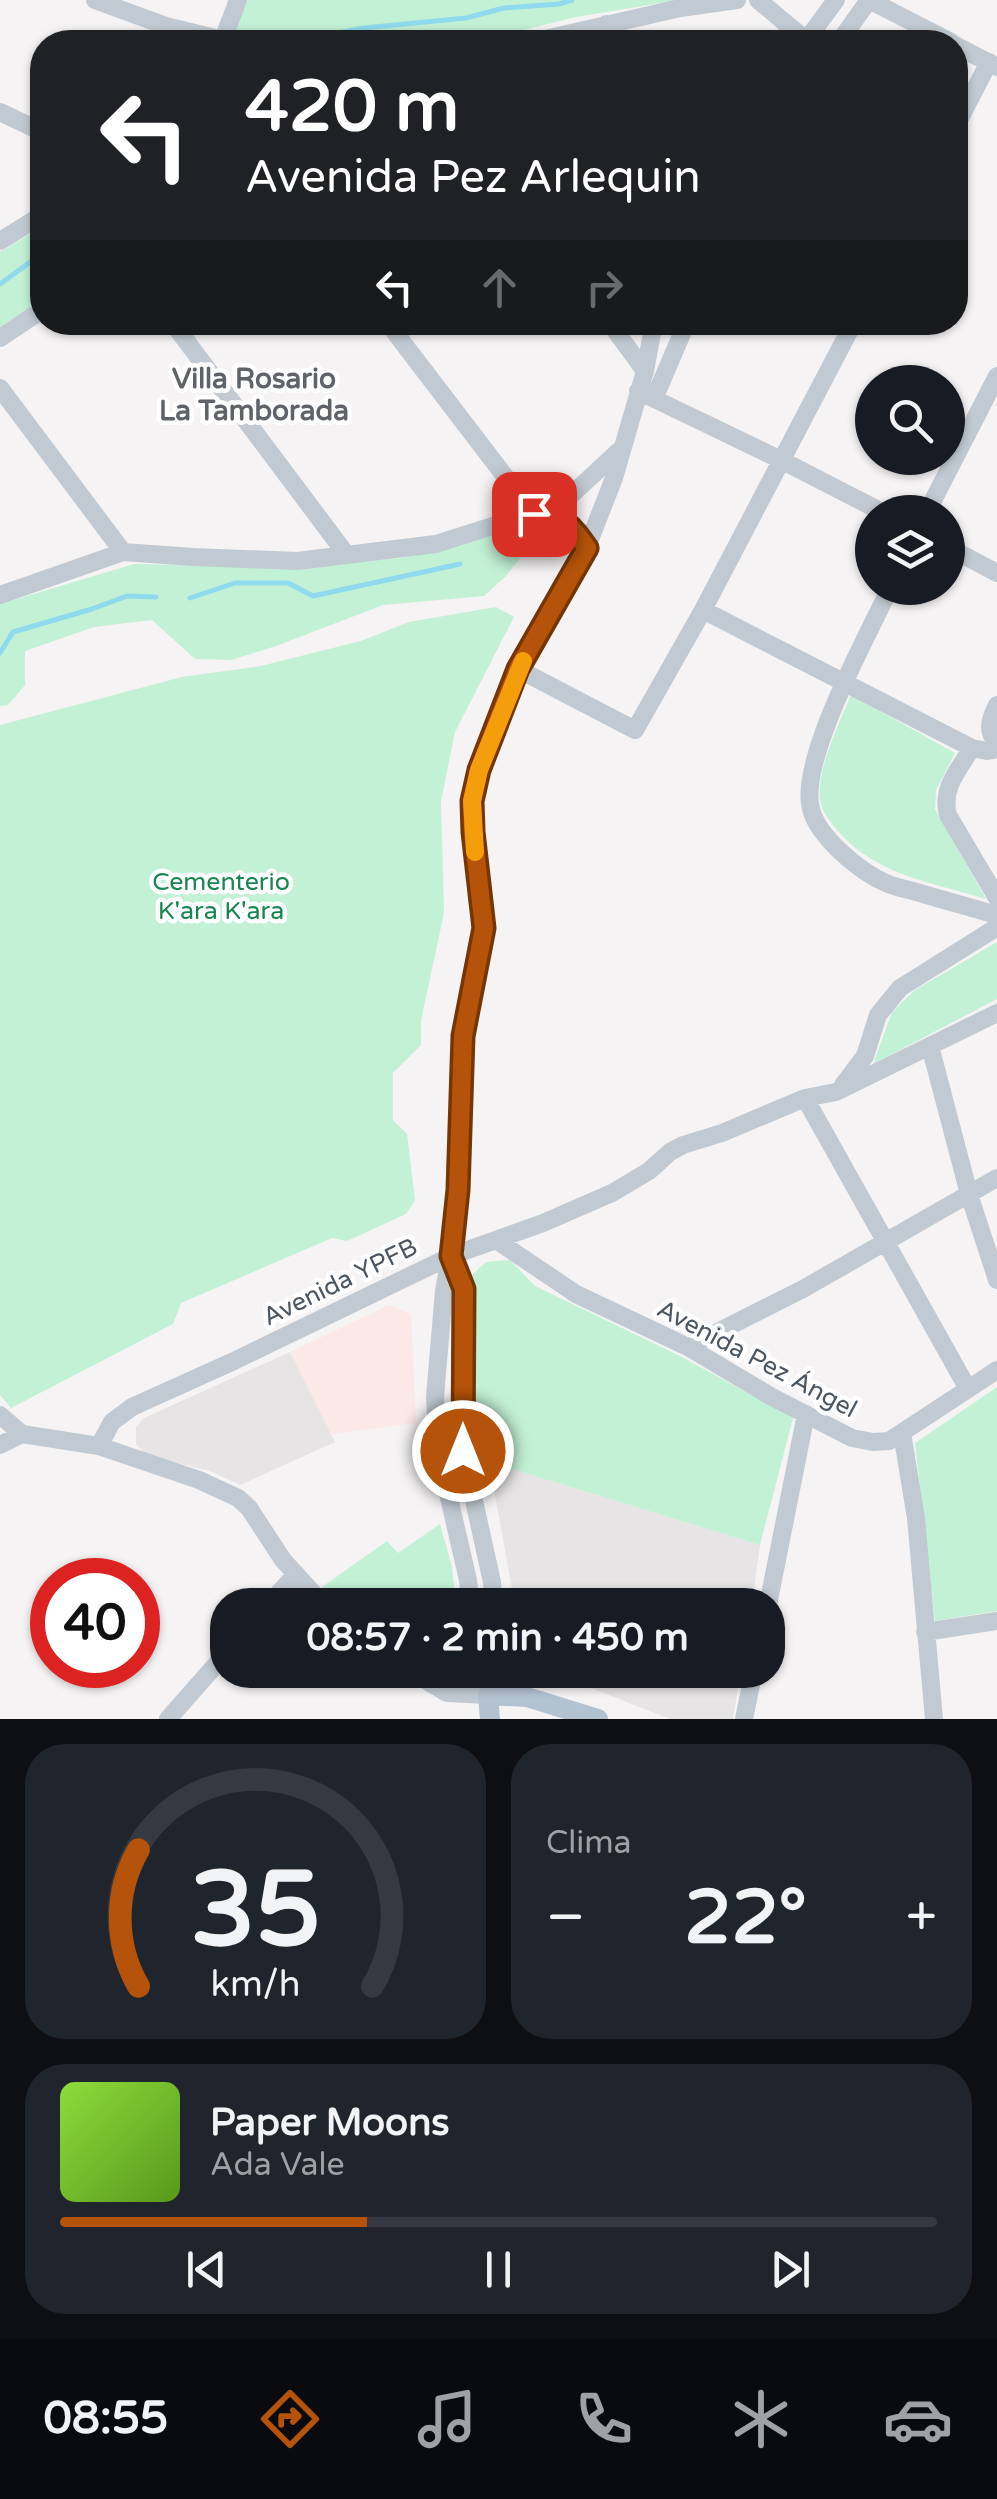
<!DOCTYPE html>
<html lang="es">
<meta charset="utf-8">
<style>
body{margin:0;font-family:"Varela Round",sans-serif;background:#20242c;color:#f1f3f6;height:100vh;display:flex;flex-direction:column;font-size:38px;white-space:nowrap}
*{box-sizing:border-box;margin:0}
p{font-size:32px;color:#9ea1a6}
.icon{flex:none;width:55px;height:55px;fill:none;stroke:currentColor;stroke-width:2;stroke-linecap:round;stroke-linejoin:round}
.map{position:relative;height:1719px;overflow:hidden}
.drawer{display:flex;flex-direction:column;gap:25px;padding:25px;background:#0d0f14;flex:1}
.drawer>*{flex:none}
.hud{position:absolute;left:30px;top:30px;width:938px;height:305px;border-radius:40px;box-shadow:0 2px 8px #0004;background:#202124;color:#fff;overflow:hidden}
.controls{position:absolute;left:855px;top:365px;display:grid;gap:20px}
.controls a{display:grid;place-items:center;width:110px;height:110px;border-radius:50%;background:#171b24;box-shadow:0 2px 8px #0004;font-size:50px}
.speed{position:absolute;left:30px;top:1558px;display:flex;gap:20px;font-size:50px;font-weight:700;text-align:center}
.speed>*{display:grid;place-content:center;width:130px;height:130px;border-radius:50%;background:#171b24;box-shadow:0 2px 8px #0004;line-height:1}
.speed .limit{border:15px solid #d22;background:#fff;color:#111}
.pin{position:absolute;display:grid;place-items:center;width:85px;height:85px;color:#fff;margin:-42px;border-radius:20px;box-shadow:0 5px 15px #0006}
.me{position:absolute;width:110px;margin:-55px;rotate:0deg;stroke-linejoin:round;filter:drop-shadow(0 0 8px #0008)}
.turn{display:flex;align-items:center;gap:35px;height:210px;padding:0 50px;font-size:45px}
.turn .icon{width:130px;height:130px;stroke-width:2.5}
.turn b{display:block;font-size:70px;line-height:85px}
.lanes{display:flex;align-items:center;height:95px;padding:0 50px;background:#0003;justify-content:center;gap:50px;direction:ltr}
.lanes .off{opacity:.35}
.big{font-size:75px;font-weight:800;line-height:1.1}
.drawer .widget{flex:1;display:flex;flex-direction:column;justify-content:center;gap:15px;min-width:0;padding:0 35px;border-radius:40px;background:#20242c}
.drawer .dial{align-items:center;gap:0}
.dial svg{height:260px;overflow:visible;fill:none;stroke:#363941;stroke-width:7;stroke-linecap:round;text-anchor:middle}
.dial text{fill:#f1f3f6;stroke:none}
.song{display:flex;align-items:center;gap:30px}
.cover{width:120px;height:120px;border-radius:15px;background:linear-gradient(135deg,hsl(90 70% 55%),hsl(90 70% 35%))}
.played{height:10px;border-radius:5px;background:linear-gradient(90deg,#b45309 35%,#363941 35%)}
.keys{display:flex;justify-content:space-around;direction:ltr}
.heat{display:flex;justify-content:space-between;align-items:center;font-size:55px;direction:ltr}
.drawer .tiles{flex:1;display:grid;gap:25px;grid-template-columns:1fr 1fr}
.widget:last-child{grid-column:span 2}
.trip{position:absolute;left:210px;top:1588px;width:575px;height:100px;border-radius:40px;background:#171b24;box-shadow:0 2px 8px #0004;font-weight:800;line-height:100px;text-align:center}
.menu{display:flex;height:160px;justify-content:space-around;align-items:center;background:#090b0e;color:#9ea1a6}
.menu .icon{width:70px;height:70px}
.menu .active{color:#b45309}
.menu b{font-size:45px;color:#f1f3f6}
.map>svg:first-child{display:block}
.education{fill:#e6e4e5}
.medical{fill:#fce8e6}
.green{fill:#c3f1d5}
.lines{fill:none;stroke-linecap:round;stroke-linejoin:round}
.stream{stroke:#90daee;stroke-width:5}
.minor{stroke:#c1cad2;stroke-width:18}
.major{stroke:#b3c2d1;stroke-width:20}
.route-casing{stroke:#753606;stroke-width:25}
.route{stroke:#b45309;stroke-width:18}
.slow{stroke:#f59e0b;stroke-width:18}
.labels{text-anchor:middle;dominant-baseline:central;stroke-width:9;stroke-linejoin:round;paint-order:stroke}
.park-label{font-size:25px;fill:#17864f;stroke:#fff}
.street-label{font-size:25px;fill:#4a5661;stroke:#fff}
.neighbourhood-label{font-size:28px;font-weight:bold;fill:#5f6368;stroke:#fff}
</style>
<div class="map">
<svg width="997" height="1719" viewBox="0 0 997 1719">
<rect width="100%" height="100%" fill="#f5f3f3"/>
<path class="education" d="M290,1352l45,90 -95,43 -30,-14 -64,-16 -10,-11v-17l8,-9z
M489,1462l271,83 -8,60h-237z
M545,1670h192l3,5 -7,44h-63z"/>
<path class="medical" d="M389,1305l22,9 5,109 -85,11 -41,-82z"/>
<path class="green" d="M248,0h431l-103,17 -102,25h-245z
M42,227v73l-42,27v-75z
M520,528l8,8 -2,15 -21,26 -21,19 -101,9 -107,41 -45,14 -36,-1 -43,-39 -58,7 -69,24v34l-17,20 -8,1v-102l134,-40 159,3 107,-9z
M496,607l18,10 -59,115 -14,69 3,112 -23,107v25l-28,28v47l14,14 8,66 -9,14 -59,27 -15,-3 -151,65 -8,21 -162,84 -11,-13v-670l182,-48 79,-11 100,-25 48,-19z
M851,695l104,58 -19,37 -1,19 51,90c-52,-16 -110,-24 -147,-67 -8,-9 -18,-20 -19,-33 -4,-28 20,-78 31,-104z
M997,942v57l-124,65 19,-52 23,-22z
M510,1260l25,26 145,70 113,62 -33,127 -271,-83 -14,-9 -7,-78 5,-101 13,-12z
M997,1387v224l-62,10 -20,-178z
M440,1524l12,43 4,38h-114l-20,-18 65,-46 11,12z"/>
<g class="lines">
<path class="stream" d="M308,42l9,-5 47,-9 102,-10 38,-10 55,-4 13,-4
M0,284l33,-24 9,-1
M190,598l45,-15h53l25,13 147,-32
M0,653l13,-21 79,-23 35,-13 29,1"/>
<path class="minor" d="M95,0l71,26 57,14
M758,0l49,41
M869,0l82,42
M606,24l14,18
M222,42l16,-42
M532,42l148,-34 57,-8
M805,42l31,-42
M839,42l30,-42
M955,45l42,22
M0,112l42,20
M955,128l34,-66
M0,241l42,-26
M172,322l174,232
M387,322l146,191
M609,322l36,49
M0,338l42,-28
M0,388l123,164
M638,391l145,70 99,51
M654,399l33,-77
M927,512l70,-136
M534,513c30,2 36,11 53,34
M948,547l49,26
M890,588c-22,47 -92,173 -79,221 7,28 49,63 75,74 11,5 25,7 37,11 25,7 49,14 74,21
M0,595l123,-43 70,5 104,4 139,-17 97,-31 35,-15 55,-51
M703,610l269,138 15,3 10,-2
M518,669l117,61 68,-120 151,-288
M997,705c-6,12 -12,26 0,37
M972,748c-14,22 -31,41 -24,67l49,83
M930,1046l39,148 28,86
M843,1085l22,-29 13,-41 22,-27 97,-61
M805,1098l163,291
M496,1240l80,54 112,53 84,50 80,41 21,4 16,-1 108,-71
M451,1256l13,33 -1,162 29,131 2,23
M688,1347l115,-58 194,-111
M0,1415l22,19 77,12 100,34 39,18 11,10 34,52 41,45
M902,1433l14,85 18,201
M0,1445l22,-11
M99,1446l13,-24 20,-15 102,-46 217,-105 92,-33 69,-30 37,-22 21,-19 13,-7 39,-12 83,-35 31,-6 161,-79
M268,1605l28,-31
M471,1605l-3,-25 -30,-130 -3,-53 9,-106 12,-65 4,-73 3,-116 21,-109 -11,-97v-30l6,-31 39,-101 69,-122 27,-69 31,-107 9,-49
M768,1605l38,-191
M925,1632l72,-11
M408,1670l39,23 41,2
M477,1670l11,25
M168,1719l60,-68
M744,1719l10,-49"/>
<path class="major" d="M490,1719l-2,-24 39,2 71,22"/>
</g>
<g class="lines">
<defs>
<path id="route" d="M463,1451l1,-162 -13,-33 7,-66 5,-154 21,-108 -11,-96 -1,-31 7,-31 39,-101 69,-121c-17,-24 -24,-33 -53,-34"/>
</defs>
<use href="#route" class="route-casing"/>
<use href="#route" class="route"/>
<path class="slow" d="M475,852l-3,-51 7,-31 44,-109"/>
</g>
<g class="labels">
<g class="park-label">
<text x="221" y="882">Cementerio<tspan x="221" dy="29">K'ara K'ara</tspan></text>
</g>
<g class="street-label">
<text transform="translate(340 1282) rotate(-26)">Avenida YPFB</text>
<text transform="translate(757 1359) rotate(28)">Avenida Pez Ángel</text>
</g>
<g class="neighbourhood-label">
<text x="254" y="379">Villa Rosario<tspan x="254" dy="32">La Tamborada</tspan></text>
</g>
</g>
</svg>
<div class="controls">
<a><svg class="icon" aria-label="search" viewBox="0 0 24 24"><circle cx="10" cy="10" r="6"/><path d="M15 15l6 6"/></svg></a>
<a><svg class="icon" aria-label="layers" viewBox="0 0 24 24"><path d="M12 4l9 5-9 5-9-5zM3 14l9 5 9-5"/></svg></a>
</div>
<div class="speed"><div class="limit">40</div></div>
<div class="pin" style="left:534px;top:514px;background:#d93025"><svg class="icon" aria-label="arrive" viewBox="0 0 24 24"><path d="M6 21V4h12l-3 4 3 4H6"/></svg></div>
<svg class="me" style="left:463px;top:1451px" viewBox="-20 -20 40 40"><circle r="17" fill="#b45309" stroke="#fff" stroke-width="3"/><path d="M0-11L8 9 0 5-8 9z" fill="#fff"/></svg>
<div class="trip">08:57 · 2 min · 450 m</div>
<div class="hud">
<div class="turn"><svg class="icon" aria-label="left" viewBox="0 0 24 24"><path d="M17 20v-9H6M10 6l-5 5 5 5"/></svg><div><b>420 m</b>Avenida Pez Arlequin</div></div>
<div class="lanes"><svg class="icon" aria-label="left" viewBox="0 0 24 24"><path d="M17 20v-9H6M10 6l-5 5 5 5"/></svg><svg class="icon off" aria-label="ahead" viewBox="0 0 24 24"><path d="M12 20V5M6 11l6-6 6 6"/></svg><svg class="icon off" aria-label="right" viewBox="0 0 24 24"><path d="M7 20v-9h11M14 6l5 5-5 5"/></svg></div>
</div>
</div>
<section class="drawer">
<div class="tiles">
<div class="widget dial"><svg viewBox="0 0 100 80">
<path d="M14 69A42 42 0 1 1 86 69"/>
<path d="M14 69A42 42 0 0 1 14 27" stroke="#b45309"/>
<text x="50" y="56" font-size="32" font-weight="700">35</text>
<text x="50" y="72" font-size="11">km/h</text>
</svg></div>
<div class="widget"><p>Clima</p>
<div class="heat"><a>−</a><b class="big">22°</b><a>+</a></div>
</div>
<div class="widget">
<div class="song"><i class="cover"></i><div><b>Paper Moons</b><p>Ada Vale</p></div></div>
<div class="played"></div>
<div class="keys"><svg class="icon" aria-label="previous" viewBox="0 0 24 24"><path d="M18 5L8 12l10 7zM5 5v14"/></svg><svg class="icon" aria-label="pause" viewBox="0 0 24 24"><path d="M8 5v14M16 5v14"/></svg><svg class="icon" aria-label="next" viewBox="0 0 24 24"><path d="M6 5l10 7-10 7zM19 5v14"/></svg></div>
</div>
</div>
</section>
<nav class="menu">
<b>08:55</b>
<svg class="icon active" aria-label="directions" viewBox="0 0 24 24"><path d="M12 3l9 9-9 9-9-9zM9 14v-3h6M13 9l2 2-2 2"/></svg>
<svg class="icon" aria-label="music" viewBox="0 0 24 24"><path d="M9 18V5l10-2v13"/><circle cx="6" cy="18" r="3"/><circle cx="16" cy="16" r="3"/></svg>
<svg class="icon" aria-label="phone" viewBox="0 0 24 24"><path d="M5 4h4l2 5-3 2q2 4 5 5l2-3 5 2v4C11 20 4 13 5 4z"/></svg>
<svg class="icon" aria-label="climate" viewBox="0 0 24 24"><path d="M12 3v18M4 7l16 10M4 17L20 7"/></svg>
<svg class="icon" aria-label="car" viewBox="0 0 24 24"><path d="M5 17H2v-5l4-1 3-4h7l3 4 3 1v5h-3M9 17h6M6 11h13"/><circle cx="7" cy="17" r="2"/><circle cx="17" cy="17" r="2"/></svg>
</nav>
